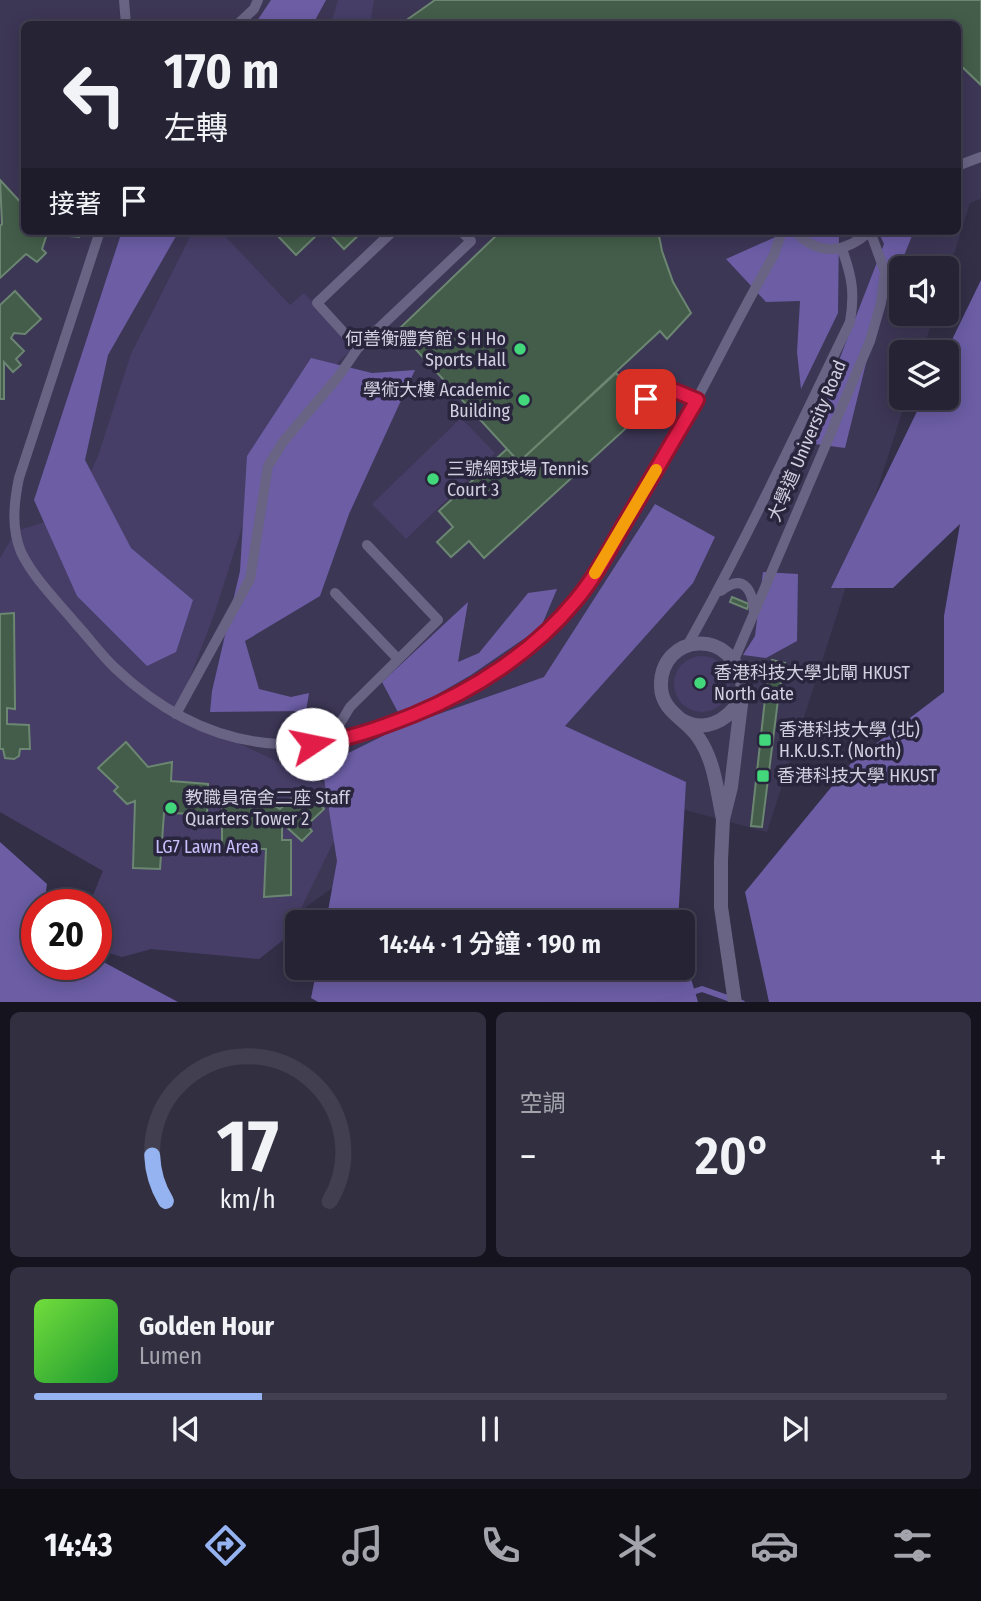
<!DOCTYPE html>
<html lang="zh-TW">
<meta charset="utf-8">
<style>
body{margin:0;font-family:"Fira Sans Condensed","Noto Sans TC",sans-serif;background:#322f41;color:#f1f3f6;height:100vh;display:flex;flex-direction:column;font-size:26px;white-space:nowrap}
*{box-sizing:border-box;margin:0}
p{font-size:23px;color:#a4a4ad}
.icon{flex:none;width:38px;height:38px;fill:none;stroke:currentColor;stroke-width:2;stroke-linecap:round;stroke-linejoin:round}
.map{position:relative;height:1002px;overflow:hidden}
.drawer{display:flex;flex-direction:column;gap:10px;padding:10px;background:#15131d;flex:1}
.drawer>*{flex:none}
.hud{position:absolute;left:21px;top:21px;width:940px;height:214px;border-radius:10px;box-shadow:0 4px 18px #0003,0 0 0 2px #424050;background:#262335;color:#f1f3f6;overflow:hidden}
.buttons{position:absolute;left:889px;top:256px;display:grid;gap:14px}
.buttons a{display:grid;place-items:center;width:70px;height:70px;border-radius:10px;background:#262335;box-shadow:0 4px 18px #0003,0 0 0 2px #424050;font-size:35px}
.speed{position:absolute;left:21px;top:889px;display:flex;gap:14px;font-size:35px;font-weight:700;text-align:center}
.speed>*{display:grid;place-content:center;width:91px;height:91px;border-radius:50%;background:#262335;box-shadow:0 4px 18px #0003,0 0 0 2px #424050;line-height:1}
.speed .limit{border:10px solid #d22;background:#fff;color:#111}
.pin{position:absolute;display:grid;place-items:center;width:60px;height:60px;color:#fff;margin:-30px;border-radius:14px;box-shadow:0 4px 10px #0006}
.me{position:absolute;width:77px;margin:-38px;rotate:79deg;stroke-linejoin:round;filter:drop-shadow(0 0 5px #0008)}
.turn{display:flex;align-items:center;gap:24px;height:147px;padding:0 28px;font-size:32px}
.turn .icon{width:91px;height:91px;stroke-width:2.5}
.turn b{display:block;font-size:49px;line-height:60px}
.then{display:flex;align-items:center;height:66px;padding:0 28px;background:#0003;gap:14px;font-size:26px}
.big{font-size:52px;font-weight:600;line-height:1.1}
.drawer .card{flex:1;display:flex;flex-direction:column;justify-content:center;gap:10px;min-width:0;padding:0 24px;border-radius:10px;background:#322f41}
.drawer .dial{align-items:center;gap:0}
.dial svg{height:182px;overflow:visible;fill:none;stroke:#424050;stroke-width:7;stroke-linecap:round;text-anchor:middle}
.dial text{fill:#f1f3f6;stroke:none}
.song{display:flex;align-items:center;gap:21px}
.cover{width:84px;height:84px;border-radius:10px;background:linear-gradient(135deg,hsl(100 70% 55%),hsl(130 70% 35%))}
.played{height:7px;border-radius:4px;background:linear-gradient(90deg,#95b2f1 25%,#424050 25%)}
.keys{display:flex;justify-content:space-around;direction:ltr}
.heat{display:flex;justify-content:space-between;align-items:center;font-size:38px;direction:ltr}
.drawer .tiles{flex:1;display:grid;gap:10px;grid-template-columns:1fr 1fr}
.card:last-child{grid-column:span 2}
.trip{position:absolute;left:285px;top:910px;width:410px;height:70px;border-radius:10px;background:#262335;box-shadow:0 4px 18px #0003,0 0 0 2px #424050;font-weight:600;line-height:70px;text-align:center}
.dock{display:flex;height:112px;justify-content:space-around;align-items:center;background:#0f0e15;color:#a4a4ad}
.dock .icon{width:49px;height:49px}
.dock .on{color:#95b2f1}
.dock b{font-size:32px;color:#f1f3f6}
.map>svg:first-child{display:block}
.built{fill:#3d3756;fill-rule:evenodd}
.green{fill:#463e66}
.forest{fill:#6c5da5}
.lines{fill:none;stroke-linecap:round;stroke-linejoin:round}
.stream{stroke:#6b5ca3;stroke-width:6}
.building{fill:#445d4a;stroke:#6b8671;stroke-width:2}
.service{stroke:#696484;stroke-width:10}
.minor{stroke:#696484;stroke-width:14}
.route-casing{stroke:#92132f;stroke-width:18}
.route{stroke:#e11d48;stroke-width:12}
.slow{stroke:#f59e0b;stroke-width:12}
.poi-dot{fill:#43d77b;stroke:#29253d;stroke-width:2.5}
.labels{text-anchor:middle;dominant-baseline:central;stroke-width:7;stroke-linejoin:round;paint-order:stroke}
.poi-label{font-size:18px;fill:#d2d0e0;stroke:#29253d;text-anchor:start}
.street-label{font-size:18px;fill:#d2d0e0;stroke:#29253d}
.park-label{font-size:18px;fill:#c9c0fc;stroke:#29253d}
</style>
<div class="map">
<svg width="981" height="1003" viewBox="0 0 981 1003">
<rect width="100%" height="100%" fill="#332f47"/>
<path class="built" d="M0,0h981v199l-11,4 -23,73v-8h-46v45h34l-13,39h-21v45h6l-140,435 -89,-24 -333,71 -38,27 -20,31 -28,22 -108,-10 -29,8 -25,-8 -1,-44h-7l14,-34 -103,-59zM24,24h933v207h-933z"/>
<path class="green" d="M338,0h36l-4,24h-39z
M193,231h38l-5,6 64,68 14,-12 50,54 -36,35 -70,126 -33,104 -39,102 179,84 -68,139 -28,22 -108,-10 -29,8 -26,-8v-44h-7l14,-34 -103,-59v-254l16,-27 55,-17 27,-58 33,-102z
M461,418l34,35 -89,86 -34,-35z
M674 684a28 28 0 1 1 56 0a28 28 0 1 1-56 0Z"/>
<path class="forest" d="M271,0h55l-13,24h-58z
M122,231h57l-71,124 -23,105 46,88 62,52 -17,52 -29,14 -70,-70 -43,-96z
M789,231h50l-1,82 -37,76 -4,-37 3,-51 -34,1 -40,-43z
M878,231h36l-39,96 -30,121 -38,-5 77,-199z
M981,280v722h-212l-24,-110 107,-130 92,-70v-76l16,-92 -67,64h-62l93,-191h23l-1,-45z
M311,358l61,15 43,-3 -66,144 -29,82 -75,45 14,48 32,8 18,-4 -3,18 -96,1 2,-21 28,-120 7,-115z
M655,504l60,33 -22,46 -128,143 121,56 -8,140h-352l11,-61 -15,-95 77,-38 145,-51z
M763,572l35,2 -1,67 -31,17 -23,-3 12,-19z
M557,589l-16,38 -70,48 -71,41 -18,-34 86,-80 -10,60 21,-9 49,-60z
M0,842l47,42 -3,21h-7v59h59v-6l82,44h-178z
M683,952l15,50 -378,1 -9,-5 6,-30h365z"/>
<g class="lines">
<path class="stream" d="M551,1003h20
M659,1003l43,-14 40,14"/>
</g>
<path class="building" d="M435,0h546v85l-24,-23v-38h-80l-11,-2 -35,-2 -30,4h-400z
M0,180l24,26v25h56l-1,6 -32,-3 -5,15 4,4 -9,9 -11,-8 -26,24v-52l2,-2z
M273,231h48l-25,24z
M327,231h36l-19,18z
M501,231h157l4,20 11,31 18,31 -24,26 -7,-8 -141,131 -121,-132z
M15,291l26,28 -16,15 -11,-1 -3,5 13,13 -8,8 5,6 -8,7 -9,-10v37h-4v-94z
M616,373l32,35 -164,150 -15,-17 -18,16 -14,-15 16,-15 -14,-16 68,-62 12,13z
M732,597l17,7 -2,5 -17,-7z
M14,613l1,96 -8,-1v16l22,1 1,24h-10l-1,7 -5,3 -9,-1 -2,-9h-3v-135z
M772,660l13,3 -6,29 -17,135 -11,-1 15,-136z
M126,742l22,25 24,-5 -1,19 37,3 -1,30 -43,-1 -4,56 -27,-1 2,-67 -8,3 -13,-13 4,-4 -20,-19z
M304,787l20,22 -17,16 5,6 -10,10 -20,-18v17h9v55l-27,2 2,-48 -44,-1v-45h34v-9l24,15z"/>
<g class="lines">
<path class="service" d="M124,0l2,24
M238,24l16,-15 4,-9
M957,166l24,-9
M100,231l-81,247c-5,24 -8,50 2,74 13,27 37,50 56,73 13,14 24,30 38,43 104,98 213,94 334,30 48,-25 92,-56 127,-98 25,-29 42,-65 61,-98 20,-35 42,-69 61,-105 25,-47 49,-96 76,-142l8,-24
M358,348l-41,-45 76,-72
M646,399l22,-11 29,12
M721,591c23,-19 32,0 33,22
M335,593l63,66
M687,646c59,-105 110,-215 163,-324 5,-29 2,-45 -8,-73
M734,660l136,-319 11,-38 4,-31 -15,-41c-24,22 -52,26 -75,0
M176,714l74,-135 18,-113 15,-24 55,-65 20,-29 113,-107 -10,-10
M329,742l21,-35 88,-87 -71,-75
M312,744v-23"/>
<path class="minor" d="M682,720c23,13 44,1 57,-18
M723,819c-6,-27 -8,-58 -25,-82 -12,-18 -36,-25 -37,-50 -2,-54 75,-62 82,1l-12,99 -8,32 -2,42v46l14,96"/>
</g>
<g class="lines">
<defs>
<path id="route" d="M312,744c35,-4 68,-16 101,-29 62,-25 121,-64 163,-115 21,-25 35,-54 51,-81 24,-40 47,-80 70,-119l-29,-12 -22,11"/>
</defs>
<use href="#route" class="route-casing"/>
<use href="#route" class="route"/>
<path class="slow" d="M595,573l61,-103"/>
</g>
<g class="poi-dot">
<circle cx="520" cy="349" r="7"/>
<circle cx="524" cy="400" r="7"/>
<circle cx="433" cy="479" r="7"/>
<circle cx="700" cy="683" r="7"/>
<rect x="758" y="733" width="14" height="14" rx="3.5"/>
<rect x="756" y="769" width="14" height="14" rx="3.5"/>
<circle cx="171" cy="808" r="7"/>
</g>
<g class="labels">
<g class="poi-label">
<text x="506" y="339" text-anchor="end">何善衡體育館 S H Ho<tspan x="506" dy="21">Sports Hall</tspan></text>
<text x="510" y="390" text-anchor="end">學術大樓 Academic<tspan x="510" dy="21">Building</tspan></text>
<text x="447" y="469">三號網球場 Tennis<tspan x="447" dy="21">Court 3</tspan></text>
<text x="714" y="673">香港科技大學北閘 HKUST<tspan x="714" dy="21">North Gate</tspan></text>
<text x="779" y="730">香港科技大學 (北)<tspan x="779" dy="21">H.K.U.S.T. (North)</tspan></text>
<text x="777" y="776">香港科技大學 HKUST</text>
<text x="185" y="798">教職員宿舍二座 Staff<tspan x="185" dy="21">Quarters Tower 2</tspan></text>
</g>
<g class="street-label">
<text transform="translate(807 441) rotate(-67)">大學道 University Road</text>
</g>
<g class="park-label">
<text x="207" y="847">LG7 Lawn Area</text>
</g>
</g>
</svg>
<div class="buttons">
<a><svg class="icon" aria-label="sound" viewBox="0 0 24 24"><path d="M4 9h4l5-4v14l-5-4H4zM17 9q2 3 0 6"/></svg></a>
<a><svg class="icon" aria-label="layers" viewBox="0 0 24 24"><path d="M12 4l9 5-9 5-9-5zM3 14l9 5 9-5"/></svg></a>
</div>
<div class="speed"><div class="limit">20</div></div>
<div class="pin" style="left:646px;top:399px;background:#d93025"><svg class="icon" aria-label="arrive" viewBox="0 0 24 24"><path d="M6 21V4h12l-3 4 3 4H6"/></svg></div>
<svg class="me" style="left:312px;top:744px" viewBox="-20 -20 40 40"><circle r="19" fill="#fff"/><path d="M0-13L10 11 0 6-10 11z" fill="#e11d48"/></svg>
<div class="trip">14:44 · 1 分鐘 · 190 m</div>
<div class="hud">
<div class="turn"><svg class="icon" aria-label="left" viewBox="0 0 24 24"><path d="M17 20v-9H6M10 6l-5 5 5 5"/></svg><div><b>170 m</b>左轉</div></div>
<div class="then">接著<svg class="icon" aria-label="arrive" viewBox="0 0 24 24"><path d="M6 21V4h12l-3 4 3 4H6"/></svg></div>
</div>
</div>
<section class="drawer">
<div class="tiles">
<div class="card dial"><svg viewBox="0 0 100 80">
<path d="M14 69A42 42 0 1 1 86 69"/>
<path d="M14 69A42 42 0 0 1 8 49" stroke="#95b2f1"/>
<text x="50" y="56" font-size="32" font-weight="700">17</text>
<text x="50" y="72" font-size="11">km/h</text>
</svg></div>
<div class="card"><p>空調</p>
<div class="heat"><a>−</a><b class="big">20°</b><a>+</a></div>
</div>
<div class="card">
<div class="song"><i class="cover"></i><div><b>Golden Hour</b><p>Lumen</p></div></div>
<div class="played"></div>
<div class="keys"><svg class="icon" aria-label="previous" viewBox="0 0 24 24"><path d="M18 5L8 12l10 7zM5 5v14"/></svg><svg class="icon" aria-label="pause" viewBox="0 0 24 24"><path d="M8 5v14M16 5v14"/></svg><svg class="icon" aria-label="next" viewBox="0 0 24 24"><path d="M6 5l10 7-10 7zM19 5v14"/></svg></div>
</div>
</div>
</section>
<nav class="dock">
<b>14:43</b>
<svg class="icon on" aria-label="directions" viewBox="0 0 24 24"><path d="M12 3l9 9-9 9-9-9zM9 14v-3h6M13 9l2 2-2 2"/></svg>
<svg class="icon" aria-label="music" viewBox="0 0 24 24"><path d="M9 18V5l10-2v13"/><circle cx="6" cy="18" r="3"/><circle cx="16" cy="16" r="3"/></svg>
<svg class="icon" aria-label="phone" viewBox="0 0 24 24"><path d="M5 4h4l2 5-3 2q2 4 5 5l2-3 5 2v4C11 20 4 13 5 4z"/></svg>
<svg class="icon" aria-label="climate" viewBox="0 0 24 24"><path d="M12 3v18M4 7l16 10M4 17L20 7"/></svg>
<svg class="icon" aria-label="car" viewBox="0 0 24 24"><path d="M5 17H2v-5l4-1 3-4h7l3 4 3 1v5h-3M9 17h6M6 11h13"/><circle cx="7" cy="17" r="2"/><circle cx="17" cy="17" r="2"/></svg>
<svg class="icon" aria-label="filters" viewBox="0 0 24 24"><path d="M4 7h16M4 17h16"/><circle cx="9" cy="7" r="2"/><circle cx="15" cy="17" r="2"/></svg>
</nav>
